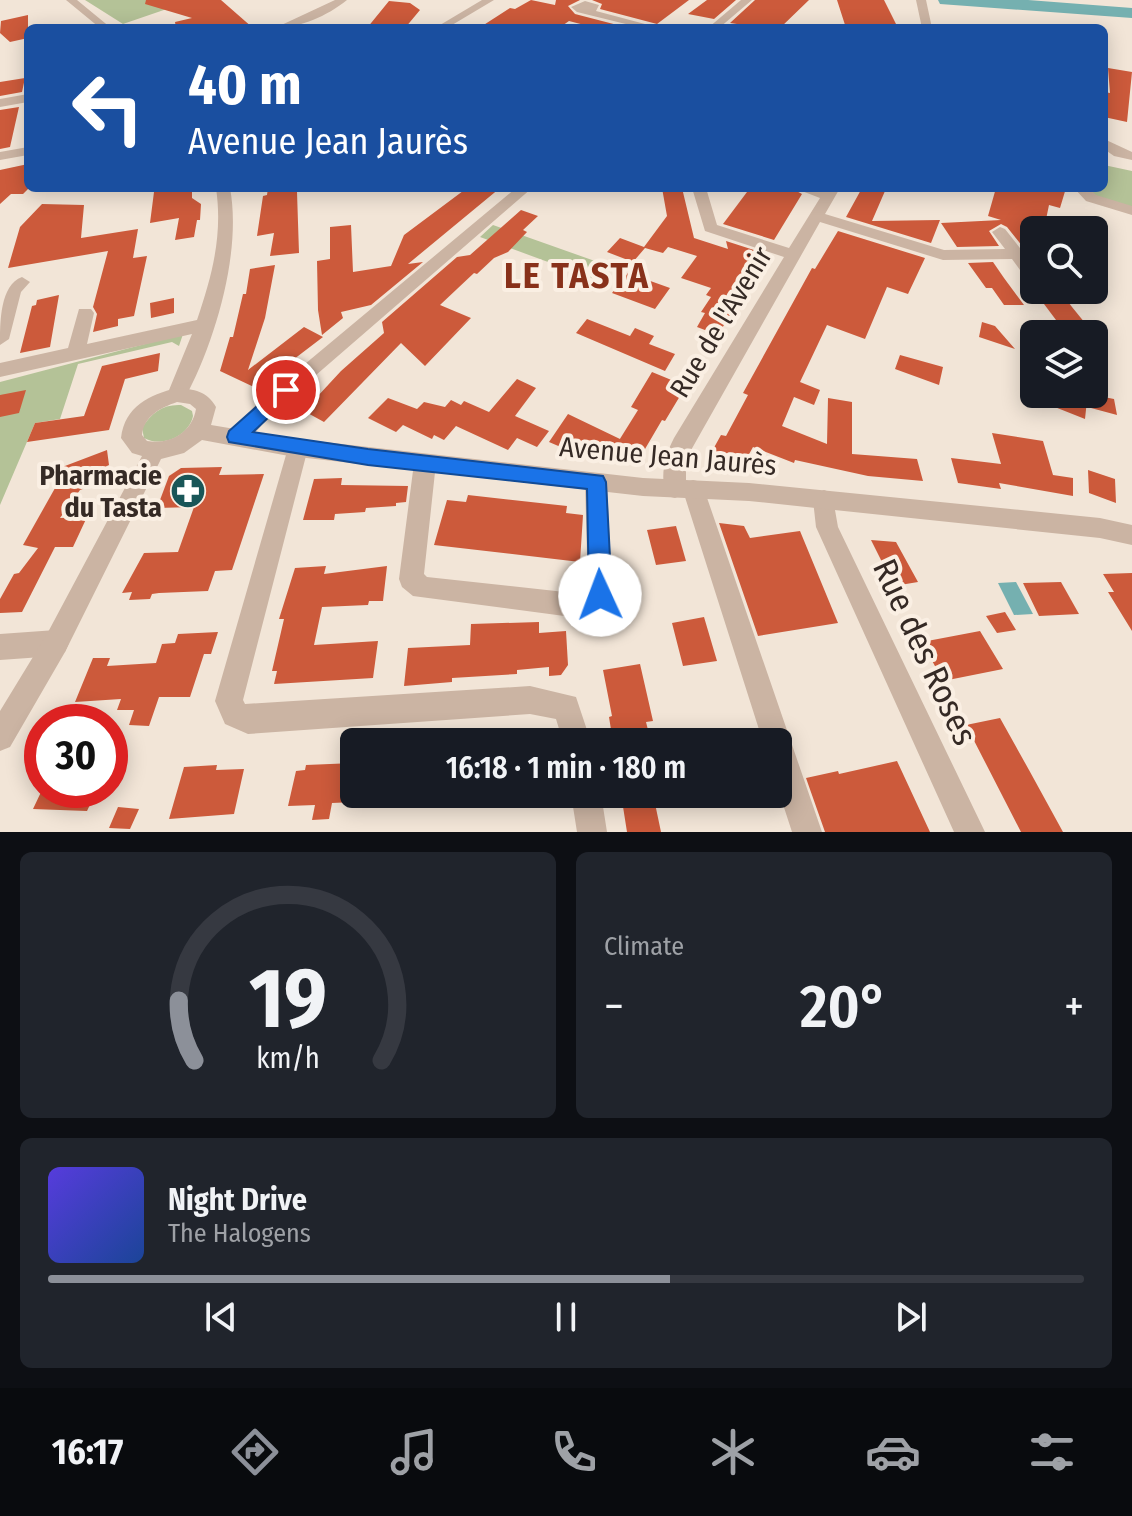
<!DOCTYPE html>
<meta charset="utf-8">
<style>
body{margin:0;font-family:"Fira Sans Condensed",sans-serif;background:#20242c;color:#f1f3f6;height:100vh;display:flex;flex-direction:column;font-size:30px;white-space:nowrap}
*{box-sizing:border-box;margin:0}
p{font-size:26px;color:#9ea1a6}
.icon{flex:none;width:44px;height:44px;fill:none;stroke:currentColor;stroke-width:2;stroke-linecap:round;stroke-linejoin:round}
.map{position:relative;height:832px;overflow:hidden}
.details{display:flex;flex-direction:column;gap:20px;padding:20px;background:#0d0f14;flex:1}
.details>*{flex:none}
.hud{position:absolute;left:24px;top:24px;width:1084px;height:168px;border-radius:12px;box-shadow:0 4px 20px #0003;background:#1a4fa0;color:#fff;overflow:hidden}
.fabs{position:absolute;left:1020px;top:216px;display:grid;gap:16px}
.fabs a{display:grid;place-items:center;width:88px;height:88px;border-radius:12px;background:#171b24;box-shadow:0 4px 20px #0003;font-size:40px}
.speed{position:absolute;left:24px;top:704px;display:flex;gap:16px;font-size:40px;font-weight:700;text-align:center}
.speed>*{display:grid;place-content:center;width:104px;height:104px;border-radius:50%;background:#171b24;box-shadow:0 4px 20px #0003;line-height:1}
.speed .limit{border:12px solid #d22;background:#fff;color:#111}
.pin{position:absolute;display:grid;place-items:center;width:68px;height:68px;color:#fff;margin:-34px;border:4px solid #fff;border-radius:50%;box-shadow:0 2px 8px #0007}
.me{position:absolute;width:88px;margin:-44px;rotate:358deg;stroke-linejoin:round;filter:drop-shadow(0 0 6px #0008)}
.turn{display:flex;align-items:center;gap:28px;height:168px;padding:0 32px;font-size:36px}
.turn .icon{width:104px;height:104px;stroke-width:2.5}
.turn b{display:block;font-size:56px;line-height:68px}
.big{font-size:60px;font-weight:600;line-height:1.1}
.details .widget{flex:1;display:flex;flex-direction:column;justify-content:center;gap:12px;min-width:0;padding:0 28px;border-radius:12px;background:#20242c}
.details .dial{align-items:center;gap:0}
.dial svg{height:208px;overflow:visible;fill:none;stroke:#363941;stroke-width:7;stroke-linecap:round;text-anchor:middle}
.dial text{fill:#f1f3f6;stroke:none}
.song{display:flex;align-items:center;gap:24px}
.cover{width:96px;height:96px;border-radius:12px;background:linear-gradient(135deg,hsl(250 70% 55%),hsl(220 70% 35%))}
.played{height:8px;border-radius:4px;background:linear-gradient(90deg,#8c9099 60%,#363941 60%)}
.keys{display:flex;justify-content:space-around;direction:ltr}
.heat{display:flex;justify-content:space-between;align-items:center;font-size:44px;direction:ltr}
.details .tiles{flex:1;display:grid;gap:20px;grid-template-columns:1fr 1fr}
.widget:last-child{grid-column:span 2}
.trip{position:absolute;left:340px;top:728px;width:452px;height:80px;border-radius:12px;background:#171b24;box-shadow:0 4px 20px #0003;font-weight:600;line-height:80px;text-align:center}
.dock{display:flex;height:128px;justify-content:space-around;align-items:center;background:#090b0e;color:#9ea1a6}
.dock .icon{width:56px;height:56px}
.dock .current{color:#8c9099}
.dock b{font-size:36px;color:#f1f3f6}
.map>svg:first-child{display:block}
.green{fill:#b4c297}
.water{fill:#75b0b0}
.building{fill:#cc5a3b}
.lines{fill:none;stroke-linecap:round;stroke-linejoin:round}
.minor{fill:#cbb4a3;fill-rule:evenodd}
.tertiary{fill:#cbb4a3;fill-rule:evenodd}
.route{fill:#1a73e8;stroke:#114b97;stroke-width:2}
.labels{text-anchor:middle;dominant-baseline:central;stroke-width:8;stroke-linejoin:round;paint-order:stroke}
.street-label{font-size:28px;fill:#352a25;stroke:#faefe3}
.poi-label{font-size:28px;font-weight:bold;fill:#352a25;stroke:#faefe3;text-anchor:end}
.near-street-label{font-size:34px;fill:#352a25;stroke:#faefe3}
.district-label{font-size:36px;font-weight:bold;letter-spacing:2px;fill:#88311a;stroke:#faefe3}
</style>
<div class="map">
<svg width="1132" height="832" viewBox="0 0 1132 832">
<rect width="100%" height="100%" fill="#f2e5d7"/>
<path class="green" d="M85,0h108l-70,24z
M1104,165l28,6v37l-39,-13 -2,-7h13z
M493,225l116,41 -12,14 -117,-43z
M183,334l-4,12 -7,-4 -94,22 -18,55 -25,4 -35,82v-123z
M181,405l11,6 1,5c-4,20 -31,32 -49,22l-2,-10c9,-15 21,-24 39,-23z"/>
<path class="water" d="M938,0h90l104,8v10l-192,-14z
M1016,582l17,32 -19,1 -16,-32z"/>
<path class="building" d="M146,0h75l32,28h-77l-1,-6 17,-4 -47,-14z
M531,0l24,5 1,-5h24l-12,6 7,8 54,14h-33l-27,-7 -10,7h-80l31,-20 5,1z
M592,0h97l-32,24 -57,-15 2,-5z
M707,0h29l-22,19 -26,-5z
M755,0h54l-29,28h-48l5,-4 -7,-1z
M837,0h47l14,28h-52z
M389,1l21,2 10,7 -15,18h-38z
M28,15v23l-18,4 -10,-9 1,-12z
M1108,68l24,4 -5,50 -23,-5v-25l6,1z
M25,78l-3,14 -22,4v-14z
M19,107l-9,40 -10,2v-39z
M28,164v25l-5,5h-12l-11,10v-34z
M175,188h17v10l9,6 -1,16h-3l-3,17 -19,3 4,-22 -29,5 4,-31z
M268,188h26v4h3l2,61 -29,3 4,-23 -17,3 6,-40 4,-1z
M467,188h33l-92,76 15,-2 -52,43 -30,7 2,6 -21,17 -4,-25 -1,-49 13,-2v-32l21,-2 2,47 38,-6 13,-31z
M662,188h20l12,50 34,11 -2,-8 43,14 -12,21 -3,-1 -36,60 -21,-8 8,-14 -4,-1 10,-15 -5,-2 5,-7 -30,-10 16,-22 -29,-9 -5,6 -18,-5 -12,14 -26,-10 13,-14 24,9 23,-31z
M750,188h41l11,6 -28,46 -51,-16z
M862,188l23,3 -13,30 68,-1 -9,23 -85,-26z
M996,188h70l-6,20 -11,-3 -5,24 -10,-2v20h-11l-16,-20 -6,-3 -12,7 10,15 -42,1 -16,-24 60,-3 -13,-4z
M42,204l42,1 -3,33 57,-9 -5,29 14,-2 -13,60 -16,3v7l-25,6 4,-18 -4,-7 15,-56 -100,17 12,-41z
M521,210l17,6 -15,14 4,2 -19,20 -14,6 -17,16 -3,-1 -34,32 31,13 -46,48 -24,-23 -77,79 -20,-11 37,-40 43,-38 -2,-11 75,-65 13,-2z
M838,231l87,27 -17,36 -21,-7 -22,52 -38,-14 -27,57 20,8 -6,15 -20,-8 -12,29 45,18 1,-46 24,4v52l65,5 6,22 -55,-5 -73,-16 -1,3 -41,-16 -11,20 -31,-14 10,-18 5,1 22,-41 -5,-2 69,-125 3,1z
M993,262l11,16 20,27h-20l-12,-17h-6l-18,-25z
M275,265l-10,53 -17,52 56,-43 19,10 -67,51 -36,-17 10,-34h3l10,-43h3l4,-25z
M628,273l42,15 -15,21 -43,-16z
M1060,291l12,16 13,16 -26,1 -24,-32z
M59,295l-9,52 -30,6 12,-47 4,-1 1,-5z
M174,298v15l-23,5 -1,-15z
M587,319l43,17 5,-8 19,8 -5,8 26,10 -10,17 -89,-38z
M982,322l13,4 20,23 -36,-12z
M160,353l-2,18 -33,8 -16,51 -82,12 8,-19 49,-7 18,-50z
M900,355l43,12 -4,18 -44,-16z
M652,372l34,14 -21,35 -3,-1 -17,29 -3,-1 -7,12 -22,-10 25,-40 -7,-3z
M517,379l19,9 -21,28 34,15 -12,16 -20,-9 -9,12 -52,-24 -12,14 -10,-5 -2,4 -29,-14 -7,7 -28,-14 20,-20 29,11 7,-7 21,5 6,-7 10,5 3,-4 25,11z
M26,390l-7,23 -19,4v-22z
M1022,394h47l18,6 -2,19z
M1089,394l25,5 3,16 -26,-7z
M568,414l52,25 -11,18 -13,-6 -3,4 -19,-9 -4,5 -21,-9z
M992,433l51,8 10,34 20,3v18l-74,-13 2,6 -43,-6 -7,-25 50,6z
M107,450l2,15 -8,4 1,13 -22,8 -20,28 27,-1 -14,30h-18l-33,65 -22,1v-14l14,-25 5,-1 19,-25 -15,-3 36,-64 -2,-12z
M222,467l-3,8 45,-1 -32,96 -17,1 -7,20 -49,2 -7,1 -2,5 -21,1 3,-8 -10,1 22,-40 34,-1 16,-45 -37,1 12,-32 12,-8z
M1088,470l27,9 1,24 -27,-10z
M342,478l-1,7 67,1 -2,16 -10,1v3l-30,2 -1,4 -30,2 -1,6h-31l11,-41z
M468,495l99,11 -1,7 17,2 -3,47 -146,-17 13,-45 19,2z
M719,523l25,3 6,12 50,-7 38,92 -80,13z
M676,526l10,35 -30,4 -9,-35z
M871,540l25,2 22,40 -24,4z
M326,566l-2,8 63,-8 -4,35h-14l-1,4 -46,2 -8,38 64,-4 -5,37 -99,6 3,-13h-5l12,-52h-5l16,-51z
M1132,573v58l-24,-39h6l-11,-18z
M1061,582l18,32 -40,2 -16,-33z
M1005,612l11,18 -19,3 -11,-17z
M704,617l13,44 -34,5 -11,-43z
M539,622v11l27,-2 2,34 -7,10 -12,1v-9l-32,3v4l-65,4v4l-48,4 4,-38 62,-3 1,-21z
M980,631l23,38 -60,12 -21,-39z
M218,632l-7,22h-7l-14,43h-31l-10,29 -20,-1 5,-15h-17l4,-11 -46,3 18,-44h17l-3,8 49,-3 6,-19 13,-1 3,-9z
M640,664l13,57 -7,1 5,20h-38l-4,-25 3,-1 -9,-46z
M1000,718l29,52 34,62h-42l-55,-107z
M897,761l33,71h-105l-19,-54 32,-7 1,3z
M354,763v39l-22,1 -3,16 -17,1 3,-15 -27,1 8,-35 9,-1 1,-5z
M217,765l-1,5 28,-1 -10,45 -65,5 15,-52z
M42,790h55l-10,21 -54,-2z
M621,794h32l8,38h-34z
M118,807l21,2 -9,20 -21,-1z"/>
<g class="lines">
<path class="minor" d="M66,0h11l34,28h-11z
M335,0h12c-20,16 -47,28 -72,28z
M741,0h11l-33,28h-11z
M916,0h10l6,28h-10z
M585,1l14,4 -3,6 64,17h-18l-65,-16 -6,-5z
M28,94v8l-28,5v-8z
M1104,139l28,13v8l-18,-4 -10,-7z
M216,188h14c12,64 -15,155 -46,212h-14l-3,-5 25,-61 -192,43v-14l68,-15 11,-39h12l3,4 -7,31 110,-24c15,-44 26,-85 19,-132z
M516,188h16l-261,226c-11,12 -25,35 -42,29l-3,-6 31,-33z
M692,188h14l11,37 72,23 31,-50 -26,-10h46l-15,26 119,36 61,-1 -13,-17 8,-5 5,2 29,37v16l-6,-1 -16,-22 -69,1 -123,-38 -134,237v23l7,-2 8,2 3,7 118,343h-30l-14,-43v-47h-15l-79,-248 -9,4 -8,-2c-8,-18 -2,-41 7,-58l110,-181 -79,-26z
M1074,188h15l7,7 36,11v9l-46,-14z
M22,277l8,5 -9,10 -12,47 -9,6c0,-23 0,-60 22,-68z
M298,439l7,3 3,6 -65,252 2,4 285,-18 46,11 15,45h-28l-7,-23 -26,-5 -282,20 -23,-10 -10,-23 73,-253 3,-6z
M425,454l7,3 4,6 -12,111 3,3 156,17 5,-4 -3,-108 3,-7 8,-2 8,2 3,7 5,113 -3,8 -22,16 -174,-23 -11,-9 -3,-8 15,-116 4,-6z
M824,490l8,3 6,34 147,305h-31l-138,-305 -3,-27 3,-7z
M56,630l9,4 4,9 -4,9 -9,4 -56,4v-26z
M571,794h30l6,38h-30z"/>
<path class="tertiary" d="M482,0h12l-47,28h-12z
M28,147v8l-28,5v-8z
M177,388c17,1 30,3 39,19l-5,18 78,13 354,40 106,5 351,35 32,7v20l-32,-7 -351,-37 -106,-5 -354,-40 -87,-16 -18,13 -23,6 -96,193 -55,95 -10,4v-40l47,-77 95,-178 -10,-3 -11,-15c4,-32 28,-43 56,-50zM177,402l13,2 6,5c-4,24 -27,36 -49,32l-5,-6c2,-19 18,-27 35,-33z"/>
</g>
<path class="route" d="M286,384l9,6 -3,5 -39,37 115,17 235,27 3,6 6,113 -4,7 -8,4 -7,-4 -4,-7 -2,-106 -219,-24 -139,-23 -2,-5 2,-6 51,-45z"/>
<defs>
<symbol id="pharmacy-disc" viewBox="-11 -11 22 22"><circle r="9.5" fill="#195658" stroke="#faefe3"/><path d="M-2-6h4v4h4v4h-4v4h-4v-4h-4v-4h4Z" fill="#fff"/></symbol>
</defs>
<g fill-rule="evenodd">
<use href="#pharmacy-disc" x="168" y="471" width="40" height="40"/>
</g>
<g class="labels">
<g class="street-label">
<text transform="translate(721 322) rotate(-59)">Rue de l'Avenir</text>
<text transform="translate(668 456) rotate(5)">Avenue Jean Jaurès</text>
</g>
<g class="poi-label">
<text x="162" y="475">Pharmacie<tspan x="162" dy="32">du Tasta</tspan></text>
</g>
<g class="near-street-label">
<text transform="translate(925 652) rotate(65)">Rue des Roses</text>
</g>
<g class="district-label">
<text x="577" y="276">LE TASTA</text>
</g>
</g>
</svg>
<div class="fabs">
<a><svg class="icon" aria-label="search" viewBox="0 0 24 24"><circle cx="10" cy="10" r="6"/><path d="M15 15l6 6"/></svg></a>
<a><svg class="icon" aria-label="layers" viewBox="0 0 24 24"><path d="M12 4l9 5-9 5-9-5zM3 14l9 5 9-5"/></svg></a>
</div>
<div class="speed"><div class="limit">30</div></div>
<div class="pin" style="left:286px;top:390px;background:#d93025"><svg class="icon" aria-label="arrive" viewBox="0 0 24 24"><path d="M6 21V4h12l-3 4 3 4H6"/></svg></div>
<svg class="me" style="left:600px;top:595px" viewBox="-20 -20 40 40"><circle r="19" fill="#fff"/><path d="M0-13L10 11 0 6-10 11z" fill="#1a73e8"/></svg>
<div class="trip">16:18 · 1 min · 180 m</div>
<div class="hud">
<div class="turn"><svg class="icon" aria-label="left" viewBox="0 0 24 24"><path d="M17 20v-9H6M10 6l-5 5 5 5"/></svg><div><b>40 m</b>Avenue Jean Jaurès</div></div>
</div>
</div>
<section class="details">
<div class="tiles">
<div class="widget dial"><svg viewBox="0 0 100 80">
<path d="M14 69A42 42 0 1 1 86 69"/>
<path d="M14 69A42 42 0 0 1 8 46" stroke="#8c9099"/>
<text x="50" y="56" font-size="32" font-weight="700">19</text>
<text x="50" y="72" font-size="11">km/h</text>
</svg></div>
<div class="widget"><p>Climate</p>
<div class="heat"><a>−</a><b class="big">20°</b><a>+</a></div>
</div>
<div class="widget">
<div class="song"><i class="cover"></i><div><b>Night Drive</b><p>The Halogens</p></div></div>
<div class="played"></div>
<div class="keys"><svg class="icon" aria-label="previous" viewBox="0 0 24 24"><path d="M18 5L8 12l10 7zM5 5v14"/></svg><svg class="icon" aria-label="pause" viewBox="0 0 24 24"><path d="M8 5v14M16 5v14"/></svg><svg class="icon" aria-label="next" viewBox="0 0 24 24"><path d="M6 5l10 7-10 7zM19 5v14"/></svg></div>
</div>
</div>
</section>
<nav class="dock">
<b>16:17</b>
<svg class="icon current" aria-label="directions" viewBox="0 0 24 24"><path d="M12 3l9 9-9 9-9-9zM9 14v-3h6M13 9l2 2-2 2"/></svg>
<svg class="icon" aria-label="music" viewBox="0 0 24 24"><path d="M9 18V5l10-2v13"/><circle cx="6" cy="18" r="3"/><circle cx="16" cy="16" r="3"/></svg>
<svg class="icon" aria-label="phone" viewBox="0 0 24 24"><path d="M5 4h4l2 5-3 2q2 4 5 5l2-3 5 2v4C11 20 4 13 5 4z"/></svg>
<svg class="icon" aria-label="climate" viewBox="0 0 24 24"><path d="M12 3v18M4 7l16 10M4 17L20 7"/></svg>
<svg class="icon" aria-label="car" viewBox="0 0 24 24"><path d="M5 17H2v-5l4-1 3-4h7l3 4 3 1v5h-3M9 17h6M6 11h13"/><circle cx="7" cy="17" r="2"/><circle cx="17" cy="17" r="2"/></svg>
<svg class="icon" aria-label="filters" viewBox="0 0 24 24"><path d="M4 7h16M4 17h16"/><circle cx="9" cy="7" r="2"/><circle cx="15" cy="17" r="2"/></svg>
</nav>
